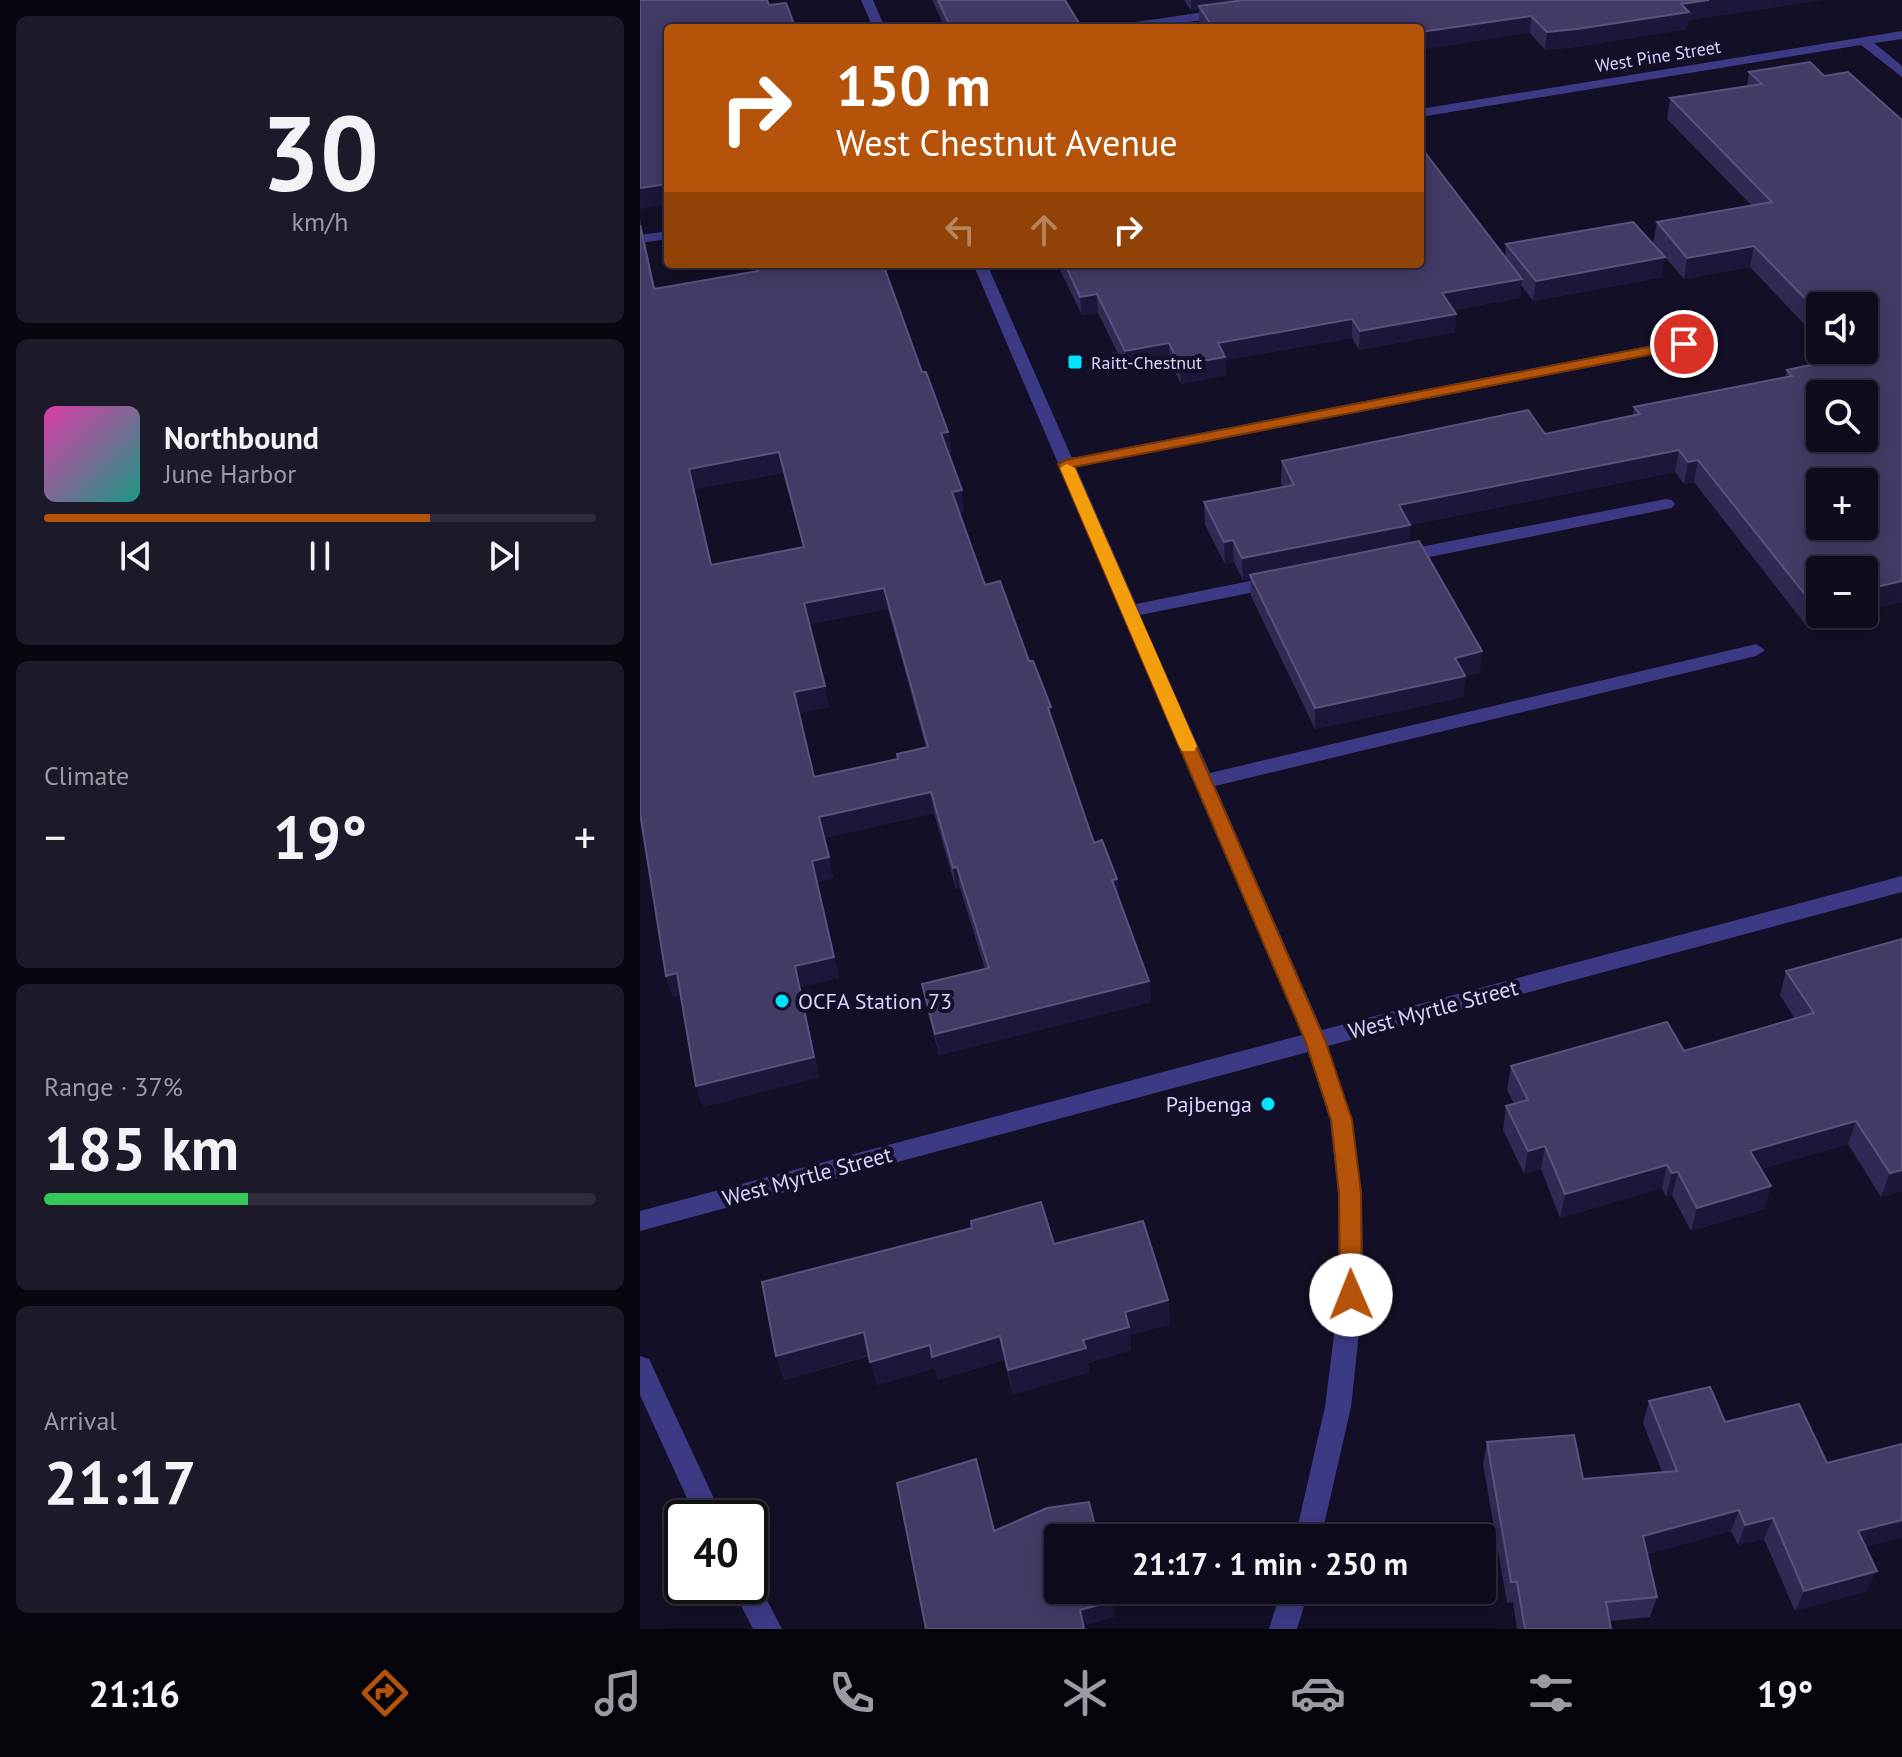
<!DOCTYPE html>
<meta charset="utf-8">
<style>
body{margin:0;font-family:"PT Sans",sans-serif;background:#1c1929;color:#f1f3f6;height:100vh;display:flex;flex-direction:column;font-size:30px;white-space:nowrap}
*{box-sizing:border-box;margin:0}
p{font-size:26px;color:#9b9ba3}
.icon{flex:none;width:44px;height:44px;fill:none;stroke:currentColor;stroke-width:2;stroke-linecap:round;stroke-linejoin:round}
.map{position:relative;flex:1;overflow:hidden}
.drawer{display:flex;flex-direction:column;gap:16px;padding:16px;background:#08060f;width:640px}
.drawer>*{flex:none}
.top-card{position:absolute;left:24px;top:24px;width:760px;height:244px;border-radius:8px;box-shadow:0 4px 20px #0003,0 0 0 2px #2e2b3b;background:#b45309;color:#fff;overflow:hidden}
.controls{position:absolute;left:1166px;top:292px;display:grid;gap:16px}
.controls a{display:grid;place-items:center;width:72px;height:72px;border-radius:8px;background:#0e0b1c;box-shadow:0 4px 20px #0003,0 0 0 2px #2e2b3b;font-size:40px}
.speed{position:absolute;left:24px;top:1500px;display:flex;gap:16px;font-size:40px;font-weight:700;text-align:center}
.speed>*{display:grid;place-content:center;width:104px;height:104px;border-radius:50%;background:#0e0b1c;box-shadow:0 4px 20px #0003,0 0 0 2px #2e2b3b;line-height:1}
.speed .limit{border:4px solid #111;border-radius:12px;background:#fff;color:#111}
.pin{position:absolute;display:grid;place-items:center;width:68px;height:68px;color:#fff;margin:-34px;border:4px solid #fff;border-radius:50%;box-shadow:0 2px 8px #0007}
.me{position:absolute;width:88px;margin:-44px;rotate:359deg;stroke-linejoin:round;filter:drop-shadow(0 0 6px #0008)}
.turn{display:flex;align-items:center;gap:28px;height:168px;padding:0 40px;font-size:36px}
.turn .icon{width:104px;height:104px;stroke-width:2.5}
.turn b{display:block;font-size:56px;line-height:68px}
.lanes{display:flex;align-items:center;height:76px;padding:0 40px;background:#0003;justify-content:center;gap:40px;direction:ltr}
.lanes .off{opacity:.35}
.big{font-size:60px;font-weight:700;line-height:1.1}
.drawer .tile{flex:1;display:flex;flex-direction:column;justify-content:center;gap:12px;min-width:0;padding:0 28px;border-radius:12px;background:#1c1929}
.drawer .dial{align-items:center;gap:0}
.dial b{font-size:104px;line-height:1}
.song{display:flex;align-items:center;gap:24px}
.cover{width:96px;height:96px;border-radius:12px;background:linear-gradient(135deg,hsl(320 70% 55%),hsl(170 70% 35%))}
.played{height:8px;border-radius:4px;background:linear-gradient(90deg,#b45309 70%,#2e2b3b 70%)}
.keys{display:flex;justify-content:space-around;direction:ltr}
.heat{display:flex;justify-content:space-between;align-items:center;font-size:44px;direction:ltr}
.charge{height:12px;border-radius:6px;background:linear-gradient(90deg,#34c759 37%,#2e2b3b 0)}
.trip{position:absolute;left:404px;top:1524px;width:452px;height:80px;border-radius:8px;background:#0e0b1c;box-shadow:0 4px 20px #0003,0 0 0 2px #2e2b3b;font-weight:700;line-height:80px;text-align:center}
.tab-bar{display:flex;height:128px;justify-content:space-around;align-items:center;background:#06040b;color:#9b9ba3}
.tab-bar .icon{width:56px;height:56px}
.tab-bar .selected{color:#b45309}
.tab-bar b{font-size:36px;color:#f1f3f6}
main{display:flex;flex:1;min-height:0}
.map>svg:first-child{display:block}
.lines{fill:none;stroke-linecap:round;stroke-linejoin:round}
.minor{fill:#3d3a85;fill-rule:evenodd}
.wall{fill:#312854;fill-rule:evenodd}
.shaded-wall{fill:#1d163a}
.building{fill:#433a66;stroke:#5a527e;stroke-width:2;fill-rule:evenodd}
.route{fill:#b45309;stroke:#753606;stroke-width:2}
.slow{fill:#f59e0b}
.poi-dot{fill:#00e5ff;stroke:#130f26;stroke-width:3}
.labels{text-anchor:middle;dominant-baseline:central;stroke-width:8;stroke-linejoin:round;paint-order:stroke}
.far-street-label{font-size:18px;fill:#d9d4ff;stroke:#130f26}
.far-poi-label{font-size:18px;fill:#d9d4ff;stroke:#130f26;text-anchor:start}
.poi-label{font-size:22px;fill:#d9d4ff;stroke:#130f26;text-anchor:start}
.street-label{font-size:22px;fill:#d9d4ff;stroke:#130f26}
</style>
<main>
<section class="drawer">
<div class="tile dial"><b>30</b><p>km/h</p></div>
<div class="tile">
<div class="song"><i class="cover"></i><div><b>Northbound</b><p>June Harbor</p></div></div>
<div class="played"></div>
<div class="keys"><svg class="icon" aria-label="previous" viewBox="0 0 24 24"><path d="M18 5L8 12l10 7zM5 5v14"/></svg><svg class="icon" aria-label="pause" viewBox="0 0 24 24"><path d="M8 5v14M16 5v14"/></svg><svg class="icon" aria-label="next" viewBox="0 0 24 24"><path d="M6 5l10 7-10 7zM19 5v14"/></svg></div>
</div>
<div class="tile"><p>Climate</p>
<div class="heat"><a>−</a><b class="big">19°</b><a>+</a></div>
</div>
<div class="tile"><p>Range · 37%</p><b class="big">185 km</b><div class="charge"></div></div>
<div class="tile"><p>Arrival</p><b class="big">21:17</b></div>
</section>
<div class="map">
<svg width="1262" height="1629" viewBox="0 0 1262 1629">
<rect width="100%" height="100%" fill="#130f26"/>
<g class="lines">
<path class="minor" d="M221,0h12l12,28h-12z
M585,9l4,1v6l-81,12h-32l6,-4z
M1262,31v8l-28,4 28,23v11l-41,-32 -441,72v-8z
M28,231v8l-28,4v-8z
M333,264h14l85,194 612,-119 8,5 -8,5 -608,118 60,137 138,-28 9,6 -9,6 -134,27 70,158 546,-129 9,6 -9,6 -541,130 107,244 580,-154v16l-574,154 24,74 10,73 1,102 -12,112 -30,131h-26l30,-131 14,-112 -1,-102 -8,-73 -22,-68 -668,179v-20l662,-176z
M1026,499l6,1 3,4 -3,4 -272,55 -9,-6 9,-6z
M0,1356l9,3 74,159h-27l-56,-123z
M110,1575l5,2 27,52h-29l-22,-43h19z
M641,1590h28l-12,39h-28z"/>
</g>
<path class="wall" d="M292,0h133l17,28h-137z
M544,0h637l-133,20 -1,9 -112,18 -30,3 -15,-17 -110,-5h-218l-3,-4v-14l-8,1z
M1109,72l75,4 78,44v482l-38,9v-41l-59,54 -111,-142 -10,2 -9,-12 -265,53 -1,18 71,130 -15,3 -2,21 -148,32 -64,-133 -1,-18 -7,2 -9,-18 -9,2 -20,-39 -1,-23 79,-15 -2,-4 1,-22 263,-27 88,-18 1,-9 151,-30 2,-7 51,-10 -9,-10h35l-44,-44v35l-70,-74 -66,12 -31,-36 4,-21 94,-17 -84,-86 3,-21 77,-12z
M0,218l15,70 102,-16 -2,-8h128l39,108 26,60 3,21h-3l16,57 -5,2 26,73 44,76 23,58 42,124 23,36 2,19 30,83 2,21 -212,53 -13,-50 -4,-21 63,-15 -25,-81 -4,1 -22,-76 -110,25 9,40 -16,4 22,96 -39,9 19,90 -116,30 -7,-21 -16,-91 -7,2 -7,-21zM143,473l20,74 -91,18 -18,-76zM248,609l38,139 -28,11 -84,18 -15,-64 30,-6 -20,-83z
M866,244l156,33 -129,24 -12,-16 -1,13 -67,12 2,22 -96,18 -7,-12 -127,22 1,15 -45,9 -11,-22 -44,8 -28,-57 -16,2 -25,-51h363l85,-7z
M1262,939v252l-21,6 -33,-53 -87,25 10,17 -7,23 -73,22 -19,-36 -6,2 -4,-9 -102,30 -19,-49 -17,5 -21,-44 3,-24 8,-2 -7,-14 4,-24 173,-15 111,-32 -15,-24 6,-24z
M414,1244l114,56 2,24 -40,11 1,15 -43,13 1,9 -76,22 -9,-34 -66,20 -3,-12 -58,17 -8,-29 -85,24 -8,-24z
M1009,1401l76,21 141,125 1,44 -72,20 -31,-72 -26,6 -7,-14 -84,23 10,43 -7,20 -40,4 1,8h-94l-4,-27 -6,1 -24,-139 4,-22 96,37 79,-7 -19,-49z"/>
<path class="shaded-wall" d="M551,0h77l-69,6v4l-8,1z
M1069,0h112l-133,20 -1,9 -112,18 -30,3 2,-18 134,-28z
M891,16l-1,17 -110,17v-18z
M28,184v20l-28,5v-21z
M1114,246l-4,21 -66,12 3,-21z
M1025,257l-3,20 -129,24 3,-20z
M882,279l-2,19 -80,14 2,-19z
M457,294l1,19 -16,2 -2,-18z
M816,314l-1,18 -96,18 1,-19z
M712,319v19l-127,22 1,15 -45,9 -1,-19 38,-22z
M529,343l1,19 -44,8 -1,-19z
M308,432l3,21 -7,1 -3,-21z
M1039,450l-4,22 -265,53 -1,22 -159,28v3l-7,2 -1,-22 157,-53z
M139,452l4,21 -89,16 -5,-20z
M1058,460l-4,22 -10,2 4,-22z
M322,490l2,20 -9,2 -3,-20z
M593,540l1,22 -9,2 -1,-22z
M1262,581v21l-38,9v-21z
M244,588l4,21 -80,15 -4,-21z
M1180,600v14h30l-45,10 6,-22z
M842,651l-2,22 -15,3 -2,21 -148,32v-21l140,-50z
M185,686l4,21 -30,6 -5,-21z
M291,792l3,21 -110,25 -5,-21z
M189,857l4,21 -16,4 22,96 -39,9 19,90 -116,30 -7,-21 116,-225z
M317,867l3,21 -4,1 -3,-21z
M477,879l2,21 -7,-20z
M37,973l7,21 -11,3 -7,-21z
M509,981l2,21 -212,53 -4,-21z
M1216,1121l-8,23 -105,30 7,-23z
M905,1146l-4,23 -17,5 4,-23z
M1027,1165l-5,23 -102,30 5,-24z
M1262,1170v21l-21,6 9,-24z
M1038,1172l-6,23 -6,2 6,-24z
M1131,1186l-7,23 -73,22 6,-23z
M528,1300l2,24 -40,11 1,15 -43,13 1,9 -76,22 -5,-24 75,-30 42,-28z
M224,1332l6,23 -86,25 -8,-24z
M360,1336l4,24 -66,20 -3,-12 -58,17 -7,-23 60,-17z
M1099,1510l-8,21 -94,26 6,-21z
M1133,1518l-9,21 -26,6 7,-20z
M1262,1520v18l-53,13 9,-20z
M1237,1571l-10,20 -72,20 9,-20z
M473,1601l2,16 -33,9 -2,-16z"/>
<path class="building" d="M0,0h127l2,5 17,-2 8,21 7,-1 2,5h-135v156l-28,4z
M298,0h127l17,28h-131z
M604,0h465l-28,4 8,8 -112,17 -30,3 -16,-16 -111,16v-4h-207l-14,-22z
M1170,62l14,14 24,-4 54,48v461l-38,9v-20h-44v30l-9,2 -113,-142 -10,2 -9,-12 -280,55 11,20 -168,33 -9,-18 -9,2 -20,-40 90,-17 -12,-24 246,-51 17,24 95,-20 -6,-7 158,-31 -5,-6 73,-15 -6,-5h10v-44h-44v8l-66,-68 -67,12 -30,-36 115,-20 -102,-104 92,-14 -13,-12zM1180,394h44v44h-44zM1180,482h44v44h-44z
M780,146l102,133 -80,14 14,21 -96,17 -8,-12 -134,24 7,14 -45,8 -11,-22 -44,8 -28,-57 -17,3 -15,-33h355z
M993,222l32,35 -129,24 -30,-37z
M0,225l14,64 104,-18 -2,-7h127l39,108h4l22,60 -7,1 21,57 -10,2 33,93 15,-4 29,80h4l18,46 -3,1 46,135 8,-3 15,39 -5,1 37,101 -214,53 -13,-50 67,-16 -32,-101 -4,1 -22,-76 -112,25 10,40 -17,4 22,96 -39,9 19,91 -118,29 -19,-113 -11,3 -26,-163zM139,452l25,95 -93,18 -22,-96zM244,588l44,159 -31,7 1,5 -84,18 -20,-85 31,-6 -21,-83z
M779,541l63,110 -27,7 10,18 -150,32 -65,-133z
M1262,939v231l-12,3 -34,-52 -106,30 21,35 -74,22 -19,-36 -6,1 -5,-8 -102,29 -20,-48 -17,5 -22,-45 22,-6 -17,-34 156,-44 17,29 130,-38 -28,-42z
M401,1202l13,42 89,-23 25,79 -43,12 4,15 -46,13 3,8 -78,22 -8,-34 -68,21 -2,-12 -60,17 -6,-30 -88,24 -14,-74 210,-54 -1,-7z
M1070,1387l15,35 74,-18 28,59 75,-19v76l-44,11 19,40 -73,20 -31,-73 -28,7 -6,-15 -96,26 14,61 -51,5 5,27h-86l-8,-47h-6l-24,-140 87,-7 9,44 94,-8 -28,-70z
M336,1459l18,72 53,-23 42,-6 9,36h-40v52h52l3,11 -33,9 4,19h-158l-29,-146z"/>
<path class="route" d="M1044,340l7,4 -2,3 -615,120 251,573 27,80 9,73 1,102 -3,7 -8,2 -8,-2 -3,-7 -1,-102 -8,-73 -26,-80 -247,-576 8,-4z"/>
<path class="slow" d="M427,464l8,4 122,278 -3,5h-12l-3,-5 -119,-278z"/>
<g class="poi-dot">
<rect x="427" y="354" width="16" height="16" rx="4"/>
<circle cx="142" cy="1001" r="8"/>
<circle cx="628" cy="1104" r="8"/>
</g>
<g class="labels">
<g class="far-street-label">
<text transform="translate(1018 56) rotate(-9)">West Pine Street</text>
</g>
<g class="far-poi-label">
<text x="451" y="362">Raitt-Chestnut</text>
</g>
<g class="poi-label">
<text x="158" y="1001">OCFA Station 73</text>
<text x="612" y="1104" text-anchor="end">Pajbenga</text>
</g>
<g class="street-label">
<text transform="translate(793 1009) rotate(-15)">West Myrtle Street</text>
<text transform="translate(167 1176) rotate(-15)">West Myrtle Street</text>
</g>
</g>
</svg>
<div class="controls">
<a><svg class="icon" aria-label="sound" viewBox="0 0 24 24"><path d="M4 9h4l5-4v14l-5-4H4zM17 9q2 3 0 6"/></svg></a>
<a><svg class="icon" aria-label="search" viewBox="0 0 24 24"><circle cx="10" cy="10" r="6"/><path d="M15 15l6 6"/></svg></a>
<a>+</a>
<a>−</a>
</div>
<div class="speed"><div class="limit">40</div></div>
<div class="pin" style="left:1044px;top:344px;background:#d93025"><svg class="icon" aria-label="arrive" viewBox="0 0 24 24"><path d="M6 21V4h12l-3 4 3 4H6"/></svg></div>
<svg class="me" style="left:711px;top:1295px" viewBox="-20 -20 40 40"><circle r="19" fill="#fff"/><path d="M0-13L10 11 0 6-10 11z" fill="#b45309"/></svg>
<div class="trip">21:17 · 1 min · 250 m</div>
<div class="top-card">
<div class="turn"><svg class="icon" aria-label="right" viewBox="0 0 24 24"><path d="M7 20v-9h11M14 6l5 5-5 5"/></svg><div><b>150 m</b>West Chestnut Avenue</div></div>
<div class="lanes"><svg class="icon off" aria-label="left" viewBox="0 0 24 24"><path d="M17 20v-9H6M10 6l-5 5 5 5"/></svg><svg class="icon off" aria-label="ahead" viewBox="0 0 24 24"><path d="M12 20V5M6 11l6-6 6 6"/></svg><svg class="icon" aria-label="right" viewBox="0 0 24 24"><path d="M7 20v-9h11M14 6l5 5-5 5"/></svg></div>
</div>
</div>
</main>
<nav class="tab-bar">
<b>21:16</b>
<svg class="icon selected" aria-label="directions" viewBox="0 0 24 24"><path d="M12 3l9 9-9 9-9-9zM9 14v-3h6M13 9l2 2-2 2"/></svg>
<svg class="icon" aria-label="music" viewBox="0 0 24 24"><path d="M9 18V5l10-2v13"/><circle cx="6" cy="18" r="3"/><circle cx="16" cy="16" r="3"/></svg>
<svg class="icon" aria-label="phone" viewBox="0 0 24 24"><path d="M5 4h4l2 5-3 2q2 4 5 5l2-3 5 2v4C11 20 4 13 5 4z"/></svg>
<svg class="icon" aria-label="climate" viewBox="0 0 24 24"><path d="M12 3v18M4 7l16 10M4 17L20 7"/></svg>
<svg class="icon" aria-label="car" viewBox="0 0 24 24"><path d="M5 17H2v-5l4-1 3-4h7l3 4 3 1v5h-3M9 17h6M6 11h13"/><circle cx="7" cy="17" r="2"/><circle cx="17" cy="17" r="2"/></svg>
<svg class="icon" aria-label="filters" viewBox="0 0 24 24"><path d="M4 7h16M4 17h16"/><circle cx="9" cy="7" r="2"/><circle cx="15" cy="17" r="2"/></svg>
<b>19°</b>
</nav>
